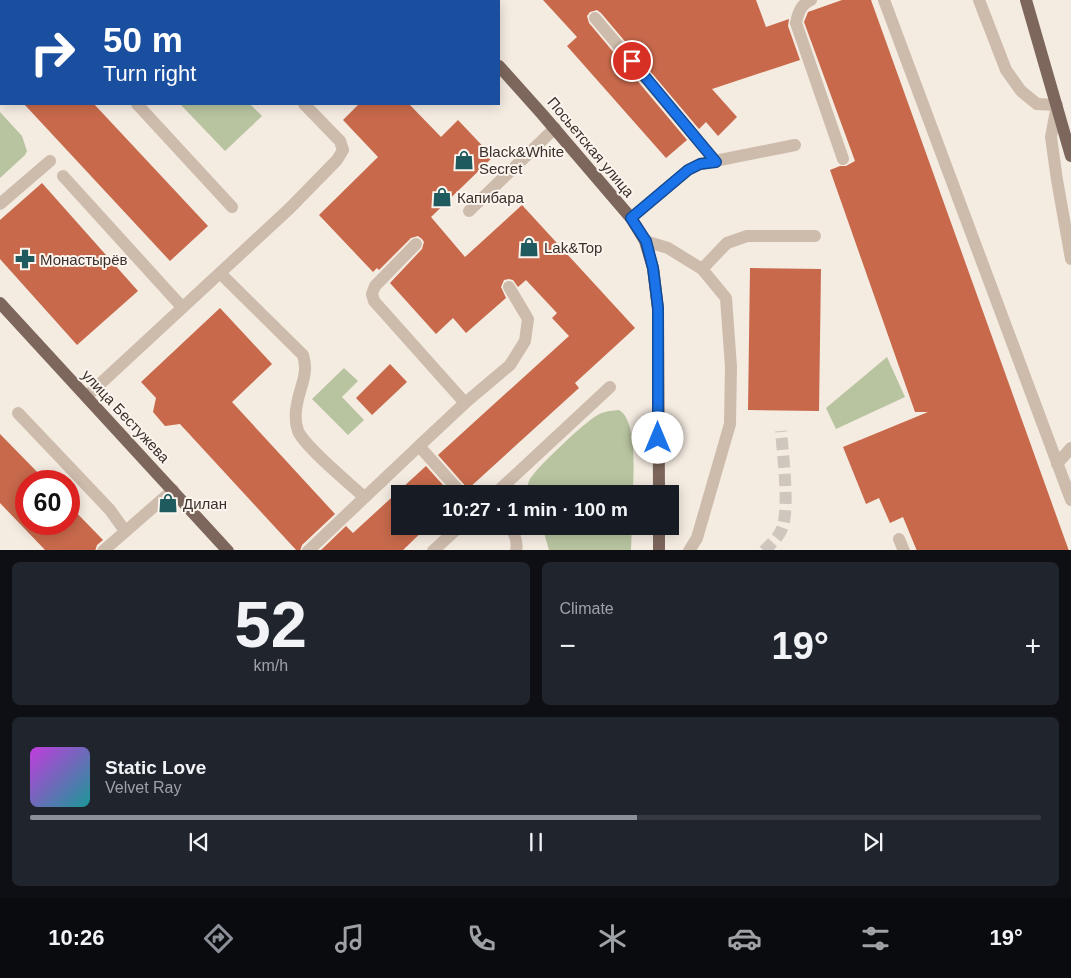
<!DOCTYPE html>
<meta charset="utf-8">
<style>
body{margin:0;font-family:Arial,sans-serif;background:#20242c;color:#f1f3f6;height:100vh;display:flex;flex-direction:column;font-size:19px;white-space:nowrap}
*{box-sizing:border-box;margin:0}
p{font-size:16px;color:#9ea1a6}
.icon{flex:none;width:28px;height:28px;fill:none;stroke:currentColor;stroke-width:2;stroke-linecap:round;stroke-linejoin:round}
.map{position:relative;height:550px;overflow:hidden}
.drawer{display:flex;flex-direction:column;gap:12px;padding:12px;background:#0d0f14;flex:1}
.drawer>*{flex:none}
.guide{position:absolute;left:0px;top:0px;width:500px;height:105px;box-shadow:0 2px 12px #0003;background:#1a4fa0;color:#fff;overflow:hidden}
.speed{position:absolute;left:15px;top:470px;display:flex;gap:10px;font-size:25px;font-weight:700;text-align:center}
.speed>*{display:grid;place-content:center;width:65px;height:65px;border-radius:50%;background:#171b24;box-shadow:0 2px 12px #0003;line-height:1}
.speed .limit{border:8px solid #d22;background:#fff;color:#111}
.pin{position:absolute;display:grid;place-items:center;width:42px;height:42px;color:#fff;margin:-21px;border:2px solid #fff;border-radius:50%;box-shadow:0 1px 5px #0007}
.me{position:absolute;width:55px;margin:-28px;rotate:0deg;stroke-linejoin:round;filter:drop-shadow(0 0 4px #0008)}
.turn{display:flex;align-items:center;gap:18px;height:105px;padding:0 20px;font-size:22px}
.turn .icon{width:65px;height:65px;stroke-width:2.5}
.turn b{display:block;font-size:35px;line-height:42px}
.big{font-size:38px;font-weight:600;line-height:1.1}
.drawer .widget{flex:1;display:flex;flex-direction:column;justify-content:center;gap:8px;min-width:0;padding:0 18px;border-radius:8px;background:#20242c}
.drawer .dial{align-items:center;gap:0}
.dial b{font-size:65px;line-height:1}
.song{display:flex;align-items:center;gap:15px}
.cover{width:60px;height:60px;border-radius:8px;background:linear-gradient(135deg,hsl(290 70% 55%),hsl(180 70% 35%))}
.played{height:5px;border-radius:2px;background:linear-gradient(90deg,#8c9099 60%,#363941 60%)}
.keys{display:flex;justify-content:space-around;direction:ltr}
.heat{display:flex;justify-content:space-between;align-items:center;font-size:28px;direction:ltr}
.drawer .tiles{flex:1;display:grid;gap:12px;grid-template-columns:1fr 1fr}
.widget:last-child{grid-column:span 2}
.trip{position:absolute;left:391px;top:485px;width:288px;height:50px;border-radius:0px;background:#171b24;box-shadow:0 2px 12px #0003;font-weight:600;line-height:50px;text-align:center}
.tabs{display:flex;height:80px;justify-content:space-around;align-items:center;background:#090b0e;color:#9ea1a6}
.tabs .icon{width:35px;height:35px}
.tabs .current{color:#8c9099}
.tabs b{font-size:22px;color:#f1f3f6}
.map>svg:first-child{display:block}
.green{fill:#b8c4a0}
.building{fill:#c8694b}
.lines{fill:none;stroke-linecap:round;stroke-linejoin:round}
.minor-tunnel{stroke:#cfc6bd;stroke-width:12;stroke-dasharray:12 6;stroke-linecap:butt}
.minor{stroke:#cdbbac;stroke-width:12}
.major{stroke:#7d675c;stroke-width:12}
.route-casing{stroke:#114b97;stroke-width:12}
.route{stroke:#1a73e8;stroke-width:9}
.labels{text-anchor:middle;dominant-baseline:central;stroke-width:4;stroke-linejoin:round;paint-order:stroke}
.street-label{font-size:15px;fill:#3b302b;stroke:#fbf5ee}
.poi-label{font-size:15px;fill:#3b302b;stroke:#fbf5ee;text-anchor:start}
</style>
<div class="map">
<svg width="1071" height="551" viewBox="0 0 1071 551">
<rect width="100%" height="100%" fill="#f4ebe1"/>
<path class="green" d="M180,104h70l12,12 -37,35z
M0,112l22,24 5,15 -2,4 -25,23z
M887,357l18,40 -69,32 -10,-21z
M344,368l14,13 -16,16 22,23 -16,15 -36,-36z
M619,410c19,11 14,64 14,84h-106c-1,-5 1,-11 3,-15 7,-12 54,-56 66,-63 8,-5 14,-5 23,-6z
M542,526h90l-1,23 -1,2 -81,-1z"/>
<path class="building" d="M543,0h213l10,27 23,-8 -1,7 12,34 -88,29 25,28 -19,19 -12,-14 -7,7 -98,-116 -4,-3 -7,2 -3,4 2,7 98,117 -21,18 -99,-112 10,-9z
M842,0h29l198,551h-152l-14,-34 -13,6 -11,-25 -13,6 -23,-57 85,-35h-13l-85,-242 10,-4h6l9,-5 -51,-139 4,-10z
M24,104h70l114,122 -38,35z
M359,104h50l32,33 17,-17 35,37 -62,60 34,40 57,-52 113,123 -60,55 4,5 -111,101 -30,-34 131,-119 -17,-18 5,-5 -31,-33 -8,7 -5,-7 -4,-1 -5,1 -3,7 5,11 -40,35 -13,-15 -17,16 -46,-51 32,-34 2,-7 -2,-3 -4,-3 -7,2 -32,32 -2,-2 -4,4 -54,-57 59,-58 -35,-37z
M42,183l96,108 -61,54 -77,-86v-39z
M750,268l71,1 -2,142 -71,-1z
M220,308l52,56 -40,38 103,112 -33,31 -2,6h-3l-117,-127 -15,2 -12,-14 3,-14 -15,-16z
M390,364l17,18 -35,33 -16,-17z
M0,434l46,47h-20v43h43v-19l34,35 -6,5 -2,6h-49l-46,-48z
M426,466l25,28h-51v32h28l-26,25h-82l26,-25 7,7z"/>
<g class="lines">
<path class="minor-tunnel" d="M764,551c8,-8 16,-15 19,-25 6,-23 0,-70 -2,-95"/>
<path class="minor" d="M41,0l1,1
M205,0l1,1
M811,0c-10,4 -13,13 -15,23l47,136
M884,0l187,500
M979,0l27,70 15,21 16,13 20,1 -6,32 6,43 14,79
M595,18l121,144
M137,104l95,103
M63,176l119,131
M0,204l50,-43
M469,211l86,-83
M631,218l57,-48 12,-6 95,-19
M645,241l23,7 34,21 24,29 5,69 -1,57 -33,114 -8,13
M416,244l-41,42 -3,8 2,7 91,102
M702,269l25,-26 20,-7h68
M220,273l83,82c6,19 -3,31 -6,49 -2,9 -2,18 1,27 7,16 51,52 66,66
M87,396l202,-187 48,-49 6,-10 -3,-9 -36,-37
M18,413l92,97 15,21
M419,446l46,-43 45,-38 15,-24 3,-22 -19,-32
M1057,464l14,-16
M495,494l115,-107
M509,526c6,8 9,15 7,25
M899,539l5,12
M103,551l70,-61
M308,551l111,-105 43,48
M433,551l27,-25"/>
<path class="major" d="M439,0l1,1
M1026,0l45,156
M499,66l43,48 89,104 14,23 8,27 5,41 1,185
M0,303l228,248
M659,526v25"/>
</g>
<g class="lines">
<defs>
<path id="route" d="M632,61l84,101 -16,2 -12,6 -57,48 15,23 7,27 5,40v130"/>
</defs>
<use href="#route" class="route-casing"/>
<use href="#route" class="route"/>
</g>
<defs>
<symbol id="shop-bare" viewBox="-9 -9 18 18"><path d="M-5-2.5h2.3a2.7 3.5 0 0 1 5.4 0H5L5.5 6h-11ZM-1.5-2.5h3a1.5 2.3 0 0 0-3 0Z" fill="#1f5a5e" stroke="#fbf5ee" stroke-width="2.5" paint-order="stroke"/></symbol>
<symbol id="pharmacy-bare" viewBox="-9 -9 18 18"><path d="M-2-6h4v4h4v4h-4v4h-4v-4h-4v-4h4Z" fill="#1f5a5e" stroke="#fbf5ee" stroke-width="2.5" paint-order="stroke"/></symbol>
</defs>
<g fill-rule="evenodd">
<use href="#shop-bare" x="450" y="146" width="28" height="28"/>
<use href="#shop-bare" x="428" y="183" width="28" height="28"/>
<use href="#shop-bare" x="515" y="233" width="28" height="28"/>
<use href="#pharmacy-bare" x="11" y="245" width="28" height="28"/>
<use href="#shop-bare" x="154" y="489" width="28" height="28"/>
</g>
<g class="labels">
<g class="street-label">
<text transform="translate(591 147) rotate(50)">Посьетская улица</text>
<text transform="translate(126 416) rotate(47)">улица Бестужева</text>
</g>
<g class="poi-label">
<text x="479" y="151">Black&amp;White<tspan x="479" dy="17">Secret</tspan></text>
<text x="457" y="197">Капибара</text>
<text x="544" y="247">Lak&amp;Top</text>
<text x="40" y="259">Монастырёв</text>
<text x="183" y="503">Дилан</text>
</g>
</g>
</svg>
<div class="speed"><div class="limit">60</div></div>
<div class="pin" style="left:632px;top:61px;background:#d93025"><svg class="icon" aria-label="arrive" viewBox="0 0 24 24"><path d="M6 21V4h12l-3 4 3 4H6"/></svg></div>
<svg class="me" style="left:658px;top:438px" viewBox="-20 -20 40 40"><circle r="19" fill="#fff"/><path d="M0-13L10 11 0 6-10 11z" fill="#1a73e8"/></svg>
<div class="trip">10:27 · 1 min · 100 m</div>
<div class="guide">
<div class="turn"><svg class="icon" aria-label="right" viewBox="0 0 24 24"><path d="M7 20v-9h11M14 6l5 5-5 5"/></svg><div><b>50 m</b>Turn right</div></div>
</div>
</div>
<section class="drawer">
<div class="tiles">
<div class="widget dial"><b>52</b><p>km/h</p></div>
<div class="widget"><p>Climate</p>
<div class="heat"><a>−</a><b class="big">19°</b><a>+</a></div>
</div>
<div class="widget">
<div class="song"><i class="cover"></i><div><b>Static Love</b><p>Velvet Ray</p></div></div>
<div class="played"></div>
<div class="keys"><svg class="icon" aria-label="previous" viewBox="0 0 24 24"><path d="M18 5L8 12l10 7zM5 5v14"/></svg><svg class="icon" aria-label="pause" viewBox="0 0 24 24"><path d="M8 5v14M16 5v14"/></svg><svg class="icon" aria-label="next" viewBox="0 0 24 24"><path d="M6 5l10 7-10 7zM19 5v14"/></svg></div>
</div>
</div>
</section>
<nav class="tabs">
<b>10:26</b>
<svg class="icon current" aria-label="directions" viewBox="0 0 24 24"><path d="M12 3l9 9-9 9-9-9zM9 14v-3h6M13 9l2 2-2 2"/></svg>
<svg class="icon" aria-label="music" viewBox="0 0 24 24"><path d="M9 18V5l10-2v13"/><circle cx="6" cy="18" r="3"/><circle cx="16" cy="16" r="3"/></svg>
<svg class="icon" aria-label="phone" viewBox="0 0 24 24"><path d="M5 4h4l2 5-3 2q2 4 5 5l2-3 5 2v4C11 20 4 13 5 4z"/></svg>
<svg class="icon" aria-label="climate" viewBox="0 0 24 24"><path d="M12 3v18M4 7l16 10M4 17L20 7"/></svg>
<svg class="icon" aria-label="car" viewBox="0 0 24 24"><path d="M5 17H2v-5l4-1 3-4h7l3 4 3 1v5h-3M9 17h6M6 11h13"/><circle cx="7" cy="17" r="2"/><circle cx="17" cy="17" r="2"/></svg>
<svg class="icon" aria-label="filters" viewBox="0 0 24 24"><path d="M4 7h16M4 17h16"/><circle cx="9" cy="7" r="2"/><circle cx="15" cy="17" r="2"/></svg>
<b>19°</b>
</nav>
